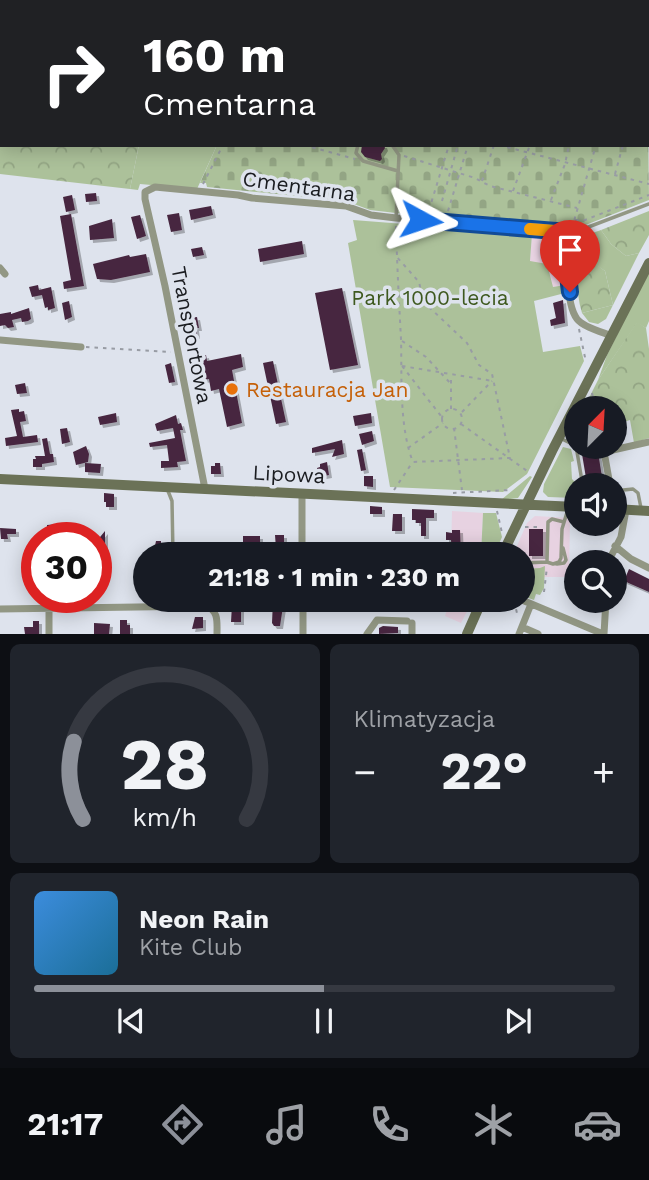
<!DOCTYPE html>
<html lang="pl">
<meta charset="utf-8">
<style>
body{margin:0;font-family:"Work Sans",sans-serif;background:#20242c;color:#f1f3f6;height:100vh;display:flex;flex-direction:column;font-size:26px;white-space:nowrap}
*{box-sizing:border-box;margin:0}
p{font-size:23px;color:#9ea1a6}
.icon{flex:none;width:38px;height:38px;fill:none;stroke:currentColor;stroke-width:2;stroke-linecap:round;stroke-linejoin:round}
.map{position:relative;height:634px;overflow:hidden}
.sheet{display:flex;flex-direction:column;gap:10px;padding:10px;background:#0d0f14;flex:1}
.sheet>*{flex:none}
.guide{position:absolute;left:0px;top:0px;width:649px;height:147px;box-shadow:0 4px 18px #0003;background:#202124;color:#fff;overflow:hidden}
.needle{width:46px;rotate:24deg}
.controls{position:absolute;left:564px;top:396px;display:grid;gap:14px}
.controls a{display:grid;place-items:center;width:63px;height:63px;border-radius:50%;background:#171b24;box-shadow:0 4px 18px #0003;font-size:35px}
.speed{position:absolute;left:21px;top:522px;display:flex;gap:14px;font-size:35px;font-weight:700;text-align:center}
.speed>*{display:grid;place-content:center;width:91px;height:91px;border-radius:50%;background:#171b24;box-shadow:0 4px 18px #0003;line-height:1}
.speed .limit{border:10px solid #d22;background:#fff;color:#111}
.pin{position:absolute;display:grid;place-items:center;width:60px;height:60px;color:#fff;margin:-72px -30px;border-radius:50% 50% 50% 0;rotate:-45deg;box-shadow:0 0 7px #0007}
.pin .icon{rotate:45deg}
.me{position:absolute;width:77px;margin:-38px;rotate:95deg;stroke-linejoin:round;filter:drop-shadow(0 0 5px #0008)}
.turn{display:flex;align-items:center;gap:24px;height:147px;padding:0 28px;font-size:32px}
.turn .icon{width:91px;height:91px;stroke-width:2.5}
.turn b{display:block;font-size:49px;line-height:60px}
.big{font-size:52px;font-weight:700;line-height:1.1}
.sheet .widget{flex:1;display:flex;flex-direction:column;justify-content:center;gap:10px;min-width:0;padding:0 24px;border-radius:10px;background:#20242c}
.sheet .dial{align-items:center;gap:0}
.dial svg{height:182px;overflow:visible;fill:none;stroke:#363941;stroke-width:7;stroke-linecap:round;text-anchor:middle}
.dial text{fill:#f1f3f6;stroke:none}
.song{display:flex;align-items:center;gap:21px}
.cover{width:84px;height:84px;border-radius:10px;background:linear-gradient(135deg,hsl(210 70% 55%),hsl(200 70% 35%))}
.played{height:7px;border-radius:4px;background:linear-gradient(90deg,#8c9099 50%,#363941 50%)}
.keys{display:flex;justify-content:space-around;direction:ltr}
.heat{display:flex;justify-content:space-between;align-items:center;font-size:38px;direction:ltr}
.sheet .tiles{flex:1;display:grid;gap:10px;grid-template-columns:1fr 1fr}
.widget:last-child{grid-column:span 2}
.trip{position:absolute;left:133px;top:542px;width:402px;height:70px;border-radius:35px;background:#171b24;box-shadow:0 4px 18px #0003;font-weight:700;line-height:70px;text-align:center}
.menu{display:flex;height:112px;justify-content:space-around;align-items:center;background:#090b0e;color:#9ea1a6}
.menu .icon{width:49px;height:49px}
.menu .active{color:#8c9099}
.menu b{font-size:32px;color:#f1f3f6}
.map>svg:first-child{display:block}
.commercial{fill:#e7d2e1}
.green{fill:#acc19a}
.forest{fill:url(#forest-crowns)}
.cemetery{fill:url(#cemetery-stones)}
.building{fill:#47273f;filter:url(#shadow)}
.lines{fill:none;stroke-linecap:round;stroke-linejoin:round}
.path{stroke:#989ca4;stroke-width:2;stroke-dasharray:3.5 5;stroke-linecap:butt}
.lane{stroke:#929784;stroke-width:3.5}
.street{stroke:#929784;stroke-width:7}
.secondary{stroke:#6b7257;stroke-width:10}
.route-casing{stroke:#114b97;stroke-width:18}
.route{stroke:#1a73e8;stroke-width:12}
.slow{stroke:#f59e0b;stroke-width:12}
.food-dot{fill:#e8710a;stroke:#dee3ed;stroke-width:2.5}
.labels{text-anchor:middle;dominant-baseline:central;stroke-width:7;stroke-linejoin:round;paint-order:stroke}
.street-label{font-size:21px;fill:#1a1c20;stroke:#dee3ed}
.park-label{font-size:21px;fill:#3e591f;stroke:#dee3ed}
.food-label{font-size:21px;fill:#c56008;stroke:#dee3ed;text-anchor:start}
</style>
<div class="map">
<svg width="649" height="634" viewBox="0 0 649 634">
<defs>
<pattern id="forest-crowns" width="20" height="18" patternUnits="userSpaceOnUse" patternTransform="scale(1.75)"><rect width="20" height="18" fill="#acc19a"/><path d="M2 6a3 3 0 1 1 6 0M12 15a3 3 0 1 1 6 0" fill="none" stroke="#93a584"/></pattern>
<pattern id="cemetery-stones" width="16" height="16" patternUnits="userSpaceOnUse" patternTransform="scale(1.75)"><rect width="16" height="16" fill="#acc19a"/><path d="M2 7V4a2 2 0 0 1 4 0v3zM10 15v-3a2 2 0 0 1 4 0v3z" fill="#93a584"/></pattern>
<filter id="shadow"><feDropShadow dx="3" dy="3" stdDeviation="0" flood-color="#0004"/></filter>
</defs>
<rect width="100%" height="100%" fill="#dee3ed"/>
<path class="commercial" d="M532,234l29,2 -1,29 5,20 -12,2 -23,-25z
M452,511l31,2 -2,42h-30z
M535,516l35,2 -1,59h-46v-22h-10l14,-32z
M450,600h23l-12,23 -16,-7z"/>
<path class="green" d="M139,145h78l-20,44 -57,-5 -2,6 -8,-1z
M353,220l179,14 -2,27 17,3 6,23 12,-2v8l-31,8 9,51 37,-6 4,15 -57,113 -24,18 -113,-5 -42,-244 9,-3z
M601,230l10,14 15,12 13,-3 -33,66 -8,5 -9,-2 -7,-9 31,-8 -8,-34 -12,-8 -14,-21 5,-6z
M649,271v50l-3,7 -9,-5 -39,57 9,-25z
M563,447l8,2 3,12 -3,1 1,17 6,6h-2v13l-28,-1 -5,-5 1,-8z
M530,476l2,1 -14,21 -17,2z
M483,513h13l6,24 -8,18h-13z
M545,566l-1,22 -4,7 -4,-1 -2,6 -11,-4v-27l17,-1z"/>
<path class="forest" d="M0,0h476l-474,2v143h137l-9,44 -130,-15z
M649,211v24l-10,18 -13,3 -15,-12 -10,-14z
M579,242l14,20 12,9 8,34 -31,8c-7,-23 -5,-46 -3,-71z
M637,322l9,6 3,21v89l-15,5 -4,-23 -16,5v-17h-30l14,-28z"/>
<path class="cemetery" d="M648,122l1,78 -71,28 -2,-6 -5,-1 -4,6 -171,-14 -26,-3 -24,-9 -139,-14 -1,-4h-6l17,-38h431z"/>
<path class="building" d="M362,145h22l1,3 -4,6 1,5 -2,2 -15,-4 -4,-5z
M96,193l1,8 -11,1 -1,-8z
M72,195l3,15 -9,2 -3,-15z
M211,206l2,9 -22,5 -2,-10z
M179,213l3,17 -11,2 -4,-17z
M71,214l13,72 -20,3 -1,-7 8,-2 -11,-64z
M140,215l6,21 -9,3 -6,-22z
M112,219l2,19 -24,2 -1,-14z
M302,241l2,13 -44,8 -2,-13z
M202,247l2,8 -11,2 -2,-8z
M146,254l4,18 -39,8 -14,-1 -4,-15 36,-9 1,2z
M38,285l1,5 12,-3 4,21 -7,2v-3l-3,1 -3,-13 -10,2 -3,-10z
M342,288l16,77 -28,5 -15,-77z
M563,300l2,23 -14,3 -1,-6 6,-2 -3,-15z
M69,301l3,16 -7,3 -3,-17z
M29,308l2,11 -3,2 -6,1 -1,-4 -9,2 2,7 -6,1 -3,-3 -5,1v-12l11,-2v2z
M197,317l2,11h-3l1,8 -8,1 -2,-9 5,-4 -2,-6z
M241,354l2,13 -11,3 10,53 -15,4 -8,-38 -8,2 -2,-12 -11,2 -7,-23 15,-3 1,6z
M273,361l13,61 -10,2 -13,-61z
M171,363l4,19 -6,1 -4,-18z
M25,383l2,10 -10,1 -2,-9z
M19,409v3l5,-1 2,10 -6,1 3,15 14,-2 1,7 -32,4 -1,-8 12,-2 -6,-26z
M116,413l1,9 -17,3 -2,-8z
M371,413l1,10 -17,3 -2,-10z
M176,415l2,9 3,-1 2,7h-3l6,31 -9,1 1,5 -17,1v-7h8l-2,-16 -17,2 -1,-4 26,-5 -2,-10 -16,3 -2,-7z
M67,428l3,14 -8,2 -2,-15z
M372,431l2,10 -12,4 -3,-11z
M47,438l3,16h3l1,8 -12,2v3h-9v-8h3l-1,-3h10l-3,-17z
M342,440l2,14 -12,3 3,-8 -23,4v-5z
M86,446l3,8 -1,8 -12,3 -3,-13z
M585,446h12l5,31 -10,2v4l-6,-5 -4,-24z
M362,449l4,21 -5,1 -4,-21z
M327,462l2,13 -11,2 -1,-9 3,-1v-3z
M85,463l16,1 -1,9 -15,-1z
M215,463h5l1,11h-10v-8h4z
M364,476h9v11l-9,-1z
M104,493l10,1v13h-8v-5h-2z
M370,506l12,1v7h-12z
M412,509l22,1v8h-8v18h-5v-13h-5v-3h-4z
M393,514h9v17h-10z
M59,524l3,4 -3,6 -12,2v-11z
M0,528l16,1v5h-9l1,5h-7z
M529,529h14v27h-14z
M452,530h8l1,25h-9l-1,-15h-5v-8l6,1z
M105,531v22h-6v-4h-3v-7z
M275,535h9v9h3v5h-11z
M243,536h17v6h-17z
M156,541h5v14h-8z
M629,569l20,10v13l-25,-11z
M273,600h11l-4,26h-6l-2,-3z
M232,605h9v17h-10z
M195,617h8v11l-11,1z
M120,620h7v5h3v9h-10z
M33,621h6v13h-14l-1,-7h9z
M94,623l16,1 -1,10h-15z
M383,626l15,1v6l-19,1v-6z"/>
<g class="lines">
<path class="path" d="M244,0h10
M357,0l8,2
M648,142h1
M262,145h2
M304,145l51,14
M499,145l150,39
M404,156l71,22 15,8 87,22
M615,174l8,-29
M482,181l12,-36
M203,184l20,-39
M513,191l17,-46
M551,200l14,-36 4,-19
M442,201l16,-56
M429,210l20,-65
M448,211l20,-66
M575,220h10l64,-25
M396,226c1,38 3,76 5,113 1,38 -2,88 12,123l97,-4 -18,-84 -13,-9 -12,-22 -38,-36 -6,-8 -4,-17 -23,-26
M572,228l24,-83
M579,329l7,33
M402,341l24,16 26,28
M86,347l85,5
M402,366l91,15
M402,366l39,50
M592,393l3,15
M451,409v-33
M442 419a10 10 0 1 1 20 0a10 10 0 1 1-20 0Z
M462,412l30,-31
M461,424l69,49
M454,428l8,62
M408,448l35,-25
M394,490l18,-27
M453,493l57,-3
M497,511l5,22
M525,527h12v2
M544,592l3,-25
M514,601l4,16"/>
<path class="lane" d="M608,0l12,2
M638,0v2
M512,2v-2
M648,33l1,3
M358,145l-2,8 7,8 35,10
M392,145l7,10 -3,63
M570,234l79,-30
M562,439l14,7
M576,446l6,35 6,4
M168,491l4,10 1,54
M614,491l19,-2 5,4 3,15
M564,522l-12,-3 -4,3 -1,40 6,2 6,-2 2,-4 1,-29 6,-20
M523,563l24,-1
M557,564l7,-1 2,-3 -3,-12"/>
<path class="street" d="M648,43l1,-1
M648,89l1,5
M0,268l5,6
M0,340l81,7
M603,446l7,39
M604,452l45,-10
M205,489l-40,-203 -20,-87v-7l10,-5 83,8 14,3 94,8 25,9 25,3 172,14 3,4c-2,21 -7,65 6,83 6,8 25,13 35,17
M615,546l16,13 18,9
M302,555v-61
M608,562l13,-25 5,-27
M303,600v34
M522,600l81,34
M49,608v26
M0,609l205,-3c14,4 12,16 12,28
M522,627l16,7
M367,634l10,-14 30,1
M412,634v-11
M519,634l12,-30
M604,634l2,-34"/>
<path class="secondary" d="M0,479l576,28
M614,509l35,2
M502,555l50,-104 97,-188
M467,634l15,-34"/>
</g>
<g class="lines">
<defs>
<path id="route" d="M421,220l147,12 3,4 -3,40 2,16"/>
</defs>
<use href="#route" class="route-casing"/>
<use href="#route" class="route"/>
<path class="slow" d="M530,229l38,3 3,3"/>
</g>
<circle class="food-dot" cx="232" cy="389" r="7"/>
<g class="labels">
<g class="street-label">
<text transform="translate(299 186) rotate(8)">Cmentarna</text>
<text transform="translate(192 335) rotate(79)">Transportowa</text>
<text transform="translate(289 474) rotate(3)">Lipowa</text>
</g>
<g class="park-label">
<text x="430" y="297">Park 1000-lecia</text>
</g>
<g class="food-label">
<text x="246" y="389">Restauracja Jan</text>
</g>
</g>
</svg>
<div class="controls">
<a><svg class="needle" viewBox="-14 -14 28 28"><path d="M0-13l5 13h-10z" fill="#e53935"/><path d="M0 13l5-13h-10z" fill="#9ea1a6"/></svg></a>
<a><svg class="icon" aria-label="sound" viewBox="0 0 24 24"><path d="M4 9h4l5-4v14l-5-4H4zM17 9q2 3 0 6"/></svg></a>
<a><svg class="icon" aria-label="search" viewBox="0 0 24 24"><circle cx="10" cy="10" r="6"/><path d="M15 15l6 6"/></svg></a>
</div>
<div class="speed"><div class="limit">30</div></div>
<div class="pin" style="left:570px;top:292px;background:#d93025"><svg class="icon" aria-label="arrive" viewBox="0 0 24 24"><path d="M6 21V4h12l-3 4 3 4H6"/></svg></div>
<svg class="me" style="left:421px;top:220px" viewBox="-20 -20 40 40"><path d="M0-17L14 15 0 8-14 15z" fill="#1a73e8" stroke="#fff" stroke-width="4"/></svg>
<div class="trip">21:18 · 1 min · 230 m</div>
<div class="guide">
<div class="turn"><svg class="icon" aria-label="right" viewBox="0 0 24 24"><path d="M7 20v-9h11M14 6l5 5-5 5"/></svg><div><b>160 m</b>Cmentarna</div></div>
</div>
</div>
<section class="sheet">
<div class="tiles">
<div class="widget dial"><svg viewBox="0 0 100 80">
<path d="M14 69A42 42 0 1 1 86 69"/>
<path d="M14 69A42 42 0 0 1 10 35" stroke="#8c9099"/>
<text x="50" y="56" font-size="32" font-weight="700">28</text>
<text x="50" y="72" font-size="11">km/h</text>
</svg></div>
<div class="widget"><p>Klimatyzacja</p>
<div class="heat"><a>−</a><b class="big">22°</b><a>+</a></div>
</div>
<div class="widget">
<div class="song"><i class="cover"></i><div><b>Neon Rain</b><p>Kite Club</p></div></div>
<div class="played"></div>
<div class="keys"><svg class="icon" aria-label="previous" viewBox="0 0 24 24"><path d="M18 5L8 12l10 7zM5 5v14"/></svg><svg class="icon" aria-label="pause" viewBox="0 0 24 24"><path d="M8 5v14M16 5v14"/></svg><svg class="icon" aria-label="next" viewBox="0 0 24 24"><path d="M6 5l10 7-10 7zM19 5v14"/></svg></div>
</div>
</div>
</section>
<nav class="menu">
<b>21:17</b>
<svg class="icon active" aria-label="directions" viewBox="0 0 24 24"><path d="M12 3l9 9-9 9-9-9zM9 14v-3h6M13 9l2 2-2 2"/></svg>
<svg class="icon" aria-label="music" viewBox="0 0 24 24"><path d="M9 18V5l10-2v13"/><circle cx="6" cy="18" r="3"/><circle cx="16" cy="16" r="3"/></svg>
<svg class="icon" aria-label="phone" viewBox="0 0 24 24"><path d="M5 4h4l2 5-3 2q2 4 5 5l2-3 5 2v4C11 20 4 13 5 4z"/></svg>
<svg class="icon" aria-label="climate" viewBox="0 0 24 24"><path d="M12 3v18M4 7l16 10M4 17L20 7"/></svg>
<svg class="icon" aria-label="car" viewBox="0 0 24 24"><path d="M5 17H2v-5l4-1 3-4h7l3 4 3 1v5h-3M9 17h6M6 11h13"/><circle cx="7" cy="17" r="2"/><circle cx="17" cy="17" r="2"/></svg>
</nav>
